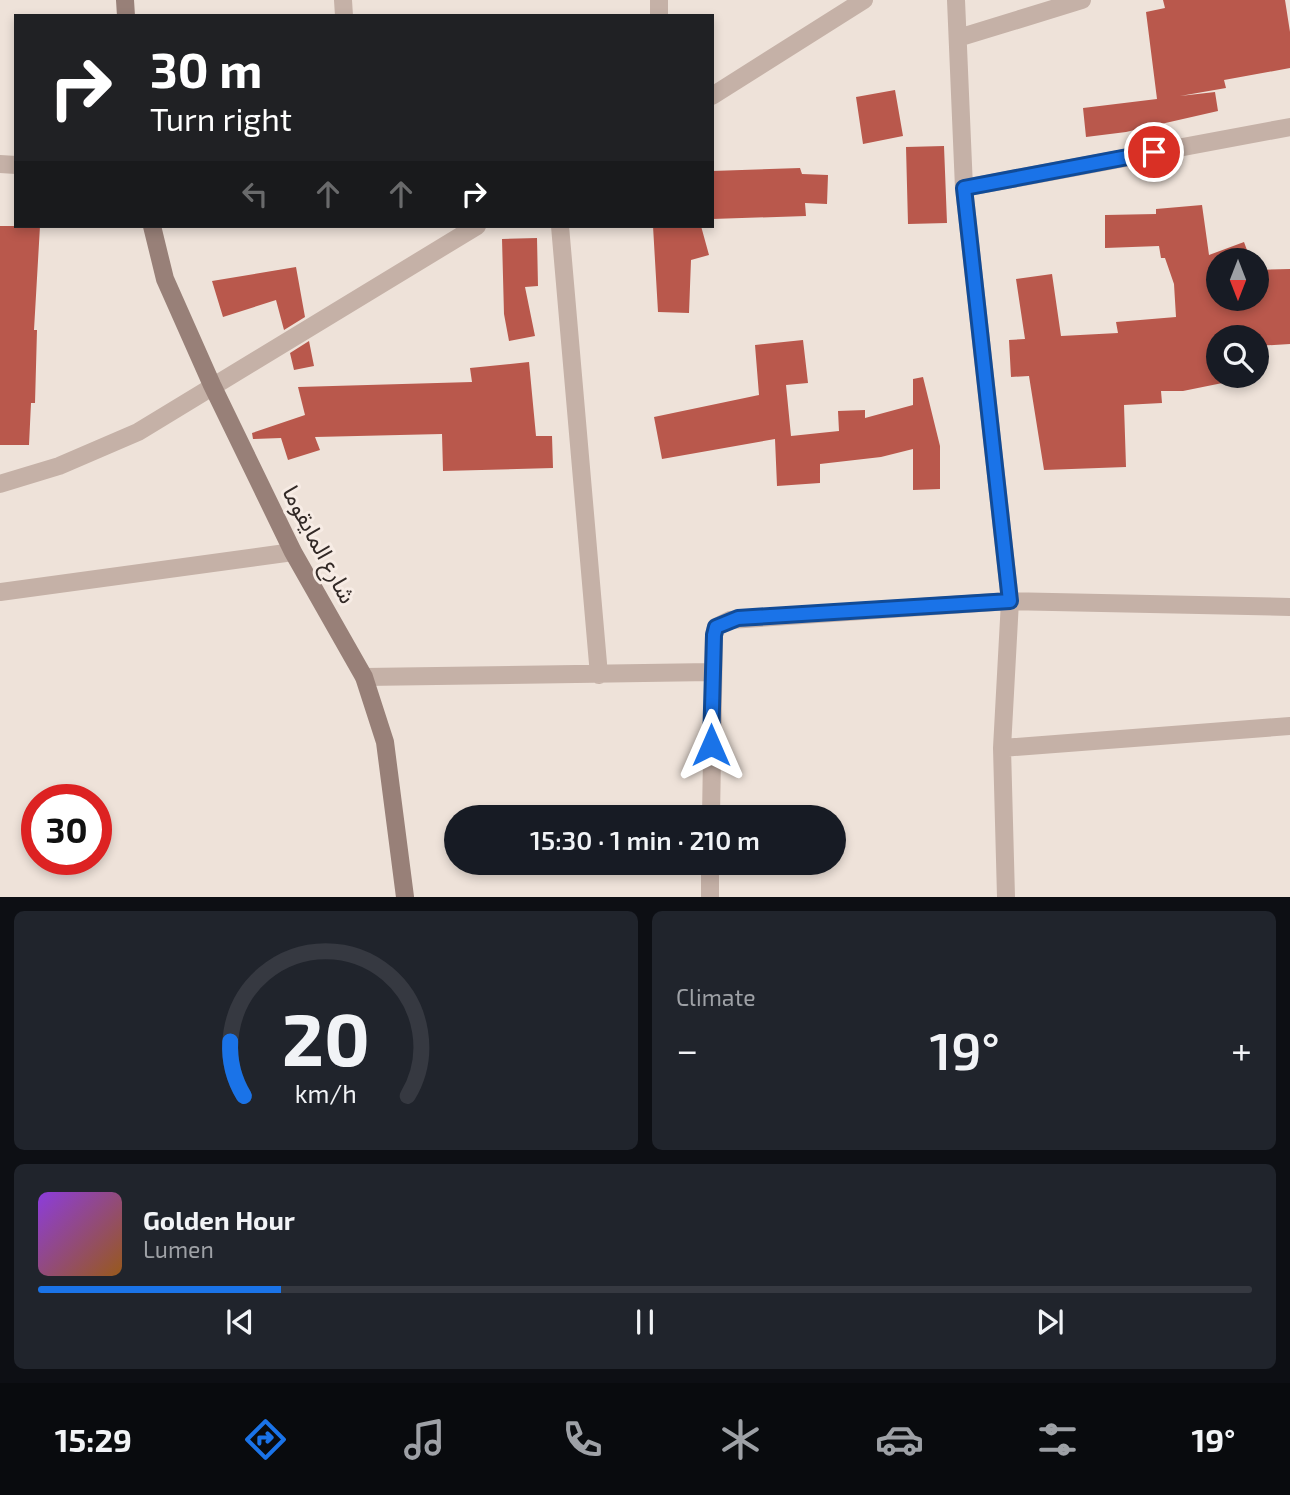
<!DOCTYPE html>
<meta charset="utf-8">
<style>
body{margin:0;font-family:"Exo 2","Noto Sans Arabic",sans-serif;background:#20242c;color:#f1f3f6;height:100vh;display:flex;flex-direction:column;font-size:26px;white-space:nowrap}
*{box-sizing:border-box;margin:0}
p{font-size:23px;color:#9ea1a6}
.icon{flex:none;width:38px;height:38px;fill:none;stroke:currentColor;stroke-width:2;stroke-linecap:round;stroke-linejoin:round}
.map{position:relative;height:897px;overflow:hidden}
.drawer{display:flex;flex-direction:column;gap:14px;padding:14px;background:#0d0f14;flex:1}
.drawer>*{flex:none}
.hud{position:absolute;left:14px;top:14px;width:700px;height:214px;border-radius:0px;box-shadow:0 4px 10px #0003;background:#202124;color:#fff;overflow:hidden}
.needle{width:46px;rotate:180deg}
.fabs{position:absolute;left:1206px;top:248px;display:grid;gap:14px}
.fabs a{display:grid;place-items:center;width:63px;height:63px;border-radius:50%;background:#171b24;box-shadow:0 4px 10px #0003;font-size:35px}
.speed{position:absolute;left:21px;top:784px;display:flex;gap:14px;font-size:35px;font-weight:700;text-align:center}
.speed>*{display:grid;place-content:center;width:91px;height:91px;border-radius:50%;background:#171b24;box-shadow:0 4px 10px #0003;line-height:1}
.speed .limit{border:10px solid #d22;background:#fff;color:#111}
.pin{position:absolute;display:grid;place-items:center;width:60px;height:60px;color:#fff;margin:-30px;border:4px solid #fff;border-radius:50%;box-shadow:0 2px 7px #0007}
.me{position:absolute;width:77px;margin:-38px;rotate:0deg;stroke-linejoin:round;filter:drop-shadow(0 0 5px #0008)}
.turn{display:flex;align-items:center;gap:24px;height:147px;padding:0 21px;font-size:32px}
.turn .icon{width:91px;height:91px;stroke-width:2.5}
.turn b{display:block;font-size:49px;line-height:60px}
.lanes{display:flex;align-items:center;height:66px;padding:0 21px;background:#0003;justify-content:center;gap:35px;direction:ltr}
.lanes .off{opacity:.35}
.big{font-size:52px;font-weight:600;line-height:1.1}
.drawer .tile{flex:1;display:flex;flex-direction:column;justify-content:center;gap:10px;min-width:0;padding:0 24px;border-radius:10px;background:#20242c}
.drawer .dial{align-items:center;gap:0}
.dial svg{height:182px;overflow:visible;fill:none;stroke:#363941;stroke-width:7;stroke-linecap:round;text-anchor:middle}
.dial text{fill:#f1f3f6;stroke:none}
.song{display:flex;align-items:center;gap:21px}
.cover{width:84px;height:84px;border-radius:10px;background:linear-gradient(135deg,hsl(270 70% 55%),hsl(30 70% 35%))}
.played{height:7px;border-radius:4px;background:linear-gradient(90deg,#1a73e8 20%,#363941 20%)}
.keys{display:flex;justify-content:space-around;direction:ltr}
.heat{display:flex;justify-content:space-between;align-items:center;font-size:38px;direction:ltr}
.drawer .tiles{flex:1;display:grid;gap:14px;grid-template-columns:1fr 1fr}
.tile:last-child{grid-column:span 2}
.trip{position:absolute;left:444px;top:805px;width:402px;height:70px;border-radius:35px;background:#171b24;box-shadow:0 4px 10px #0003;font-weight:600;line-height:70px;text-align:center}
.menu{display:flex;height:112px;justify-content:space-around;align-items:center;background:#090b0e;color:#9ea1a6}
.menu .icon{width:49px;height:49px}
.menu .current{color:#1a73e8}
.menu b{font-size:32px;color:#f1f3f6}
.map>svg:first-child{display:block}
.building{fill:#b9584c}
.lines{fill:none;stroke-linecap:round;stroke-linejoin:round}
.street{stroke:#c5b1a7;stroke-width:18}
.secondary{stroke:#988078;stroke-width:18}
.route-casing{stroke:#114b97;stroke-width:18}
.route{stroke:#1a73e8;stroke-width:12}
.labels{text-anchor:middle;dominant-baseline:central;stroke-width:6;stroke-linejoin:round;paint-order:stroke}
.street-label{font-size:23px;fill:#322926;stroke:#f7ece5}
</style>
<div class="map">
<svg width="1290" height="897" viewBox="0 0 1290 897">
<rect width="100%" height="100%" fill="#eee2d9"/>
<path class="building" d="M1163,0h122l5,32v36l-66,12 2,8 -46,8 35,-4 3,19 -92,21 -40,5 -3,-29 74,-9 -11,-87 19,-4z
M895,90l8,46 -40,8 -7,-47z
M944,146l3,77 -39,1 -2,-77z
M800,168l2,6 26,1 -1,29 -22,-1 1,13 -94,3v-48z
M1202,205l7,50 35,-13 7,19h-33v38h38v-29l34,-1v75l-34,2v-8h-38v38l34,1 -69,14h-22l1,12 -38,2 2,62 -82,3 -15,-94 -18,1 -2,-37 16,-1 -9,-60 36,-5 9,62 57,-3 -2,-11 60,-5 -2,-33 -9,-26h-4l-2,-12 -54,2v-33l51,-1v-5z
M0,226h40l-6,104h3l-2,73h-4l-2,42h-29z
M653,226h48l8,29 -18,5 -2,53 -31,-1z
M537,238l1,48 -13,1 10,49 -26,5 -5,-27 -2,-75z
M296,267l9,50 -21,13 -8,-30 -53,17 -11,-36z
M803,340l5,43 -22,2 5,51 48,-5 -1,-20 27,-1v8l48,-13v-26l10,-2 17,69v43l-27,1v-41l-32,8 -61,7v19l-43,3 -2,-47 -113,20 -8,-42 105,-22 -4,-50z
M309,341l5,25 -20,4 -4,-17z
M529,362l7,74h16l1,32 -110,3 -1,-37 -127,3 5,13 -32,10 -7,-22 -28,1 -1,-6 53,-18 -7,-28 174,-5 -2,-14z"/>
<g class="lines">
<path class="street" d="M343,0l1,16
M659,0v16
M956,0l8,188 46,413 -8,147 4,149
M958,38l124,-38
M712,96l152,-96
M0,164l16,1
M964,188l326,-61
M560,226l39,449
M0,484l59,-18 79,-34 339,-206
M0,592l293,-40
M364,677l348,-5
M1002,748l288,-22
M711,817l3,-182 2,-8 14,-7 280,-19 280,6
M710,897v-34"/>
<path class="secondary" d="M125,0l1,16
M152,226l13,53 47,106 81,167 71,125 21,65 20,155"/>
</g>
<g class="lines">
<defs>
<path id="route" d="M711,745l3,-110 2,-8 22,-9 272,-17 -46,-413 190,-36"/>
</defs>
<use href="#route" class="route-casing"/>
<use href="#route" class="route"/>
</g>
<g class="labels">
<g class="street-label">
<text transform="translate(320 544) rotate(62)">شارع المايقوما</text>
</g>
</g>
</svg>
<div class="fabs">
<a><svg class="needle" viewBox="-14 -14 28 28"><path d="M0-13l5 13h-10z" fill="#e53935"/><path d="M0 13l5-13h-10z" fill="#9ea1a6"/></svg></a>
<a><svg class="icon" aria-label="search" viewBox="0 0 24 24"><circle cx="10" cy="10" r="6"/><path d="M15 15l6 6"/></svg></a>
</div>
<div class="speed"><div class="limit">30</div></div>
<div class="pin" style="left:1154px;top:152px;background:#d93025"><svg class="icon" aria-label="arrive" viewBox="0 0 24 24"><path d="M6 21V4h12l-3 4 3 4H6"/></svg></div>
<svg class="me" style="left:711px;top:745px" viewBox="-20 -20 40 40"><path d="M0-17L14 15 0 8-14 15z" fill="#1a73e8" stroke="#fff" stroke-width="4"/></svg>
<div class="trip">15:30 · 1 min · 210 m</div>
<div class="hud">
<div class="turn"><svg class="icon" aria-label="right" viewBox="0 0 24 24"><path d="M7 20v-9h11M14 6l5 5-5 5"/></svg><div><b>30 m</b>Turn right</div></div>
<div class="lanes"><svg class="icon off" aria-label="left" viewBox="0 0 24 24"><path d="M17 20v-9H6M10 6l-5 5 5 5"/></svg><svg class="icon off" aria-label="ahead" viewBox="0 0 24 24"><path d="M12 20V5M6 11l6-6 6 6"/></svg><svg class="icon off" aria-label="ahead" viewBox="0 0 24 24"><path d="M12 20V5M6 11l6-6 6 6"/></svg><svg class="icon" aria-label="right" viewBox="0 0 24 24"><path d="M7 20v-9h11M14 6l5 5-5 5"/></svg></div>
</div>
</div>
<section class="drawer">
<div class="tiles">
<div class="tile dial"><svg viewBox="0 0 100 80">
<path d="M14 69A42 42 0 1 1 86 69"/>
<path d="M14 69A42 42 0 0 1 8 45" stroke="#1a73e8"/>
<text x="50" y="56" font-size="32" font-weight="700">20</text>
<text x="50" y="72" font-size="11">km/h</text>
</svg></div>
<div class="tile"><p>Climate</p>
<div class="heat"><a>−</a><b class="big">19°</b><a>+</a></div>
</div>
<div class="tile">
<div class="song"><i class="cover"></i><div><b>Golden Hour</b><p>Lumen</p></div></div>
<div class="played"></div>
<div class="keys"><svg class="icon" aria-label="previous" viewBox="0 0 24 24"><path d="M18 5L8 12l10 7zM5 5v14"/></svg><svg class="icon" aria-label="pause" viewBox="0 0 24 24"><path d="M8 5v14M16 5v14"/></svg><svg class="icon" aria-label="next" viewBox="0 0 24 24"><path d="M6 5l10 7-10 7zM19 5v14"/></svg></div>
</div>
</div>
</section>
<nav class="menu">
<b>15:29</b>
<svg class="icon current" aria-label="directions" viewBox="0 0 24 24"><path d="M12 3l9 9-9 9-9-9zM9 14v-3h6M13 9l2 2-2 2"/></svg>
<svg class="icon" aria-label="music" viewBox="0 0 24 24"><path d="M9 18V5l10-2v13"/><circle cx="6" cy="18" r="3"/><circle cx="16" cy="16" r="3"/></svg>
<svg class="icon" aria-label="phone" viewBox="0 0 24 24"><path d="M5 4h4l2 5-3 2q2 4 5 5l2-3 5 2v4C11 20 4 13 5 4z"/></svg>
<svg class="icon" aria-label="climate" viewBox="0 0 24 24"><path d="M12 3v18M4 7l16 10M4 17L20 7"/></svg>
<svg class="icon" aria-label="car" viewBox="0 0 24 24"><path d="M5 17H2v-5l4-1 3-4h7l3 4 3 1v5h-3M9 17h6M6 11h13"/><circle cx="7" cy="17" r="2"/><circle cx="17" cy="17" r="2"/></svg>
<svg class="icon" aria-label="filters" viewBox="0 0 24 24"><path d="M4 7h16M4 17h16"/><circle cx="9" cy="7" r="2"/><circle cx="15" cy="17" r="2"/></svg>
<b>19°</b>
</nav>
